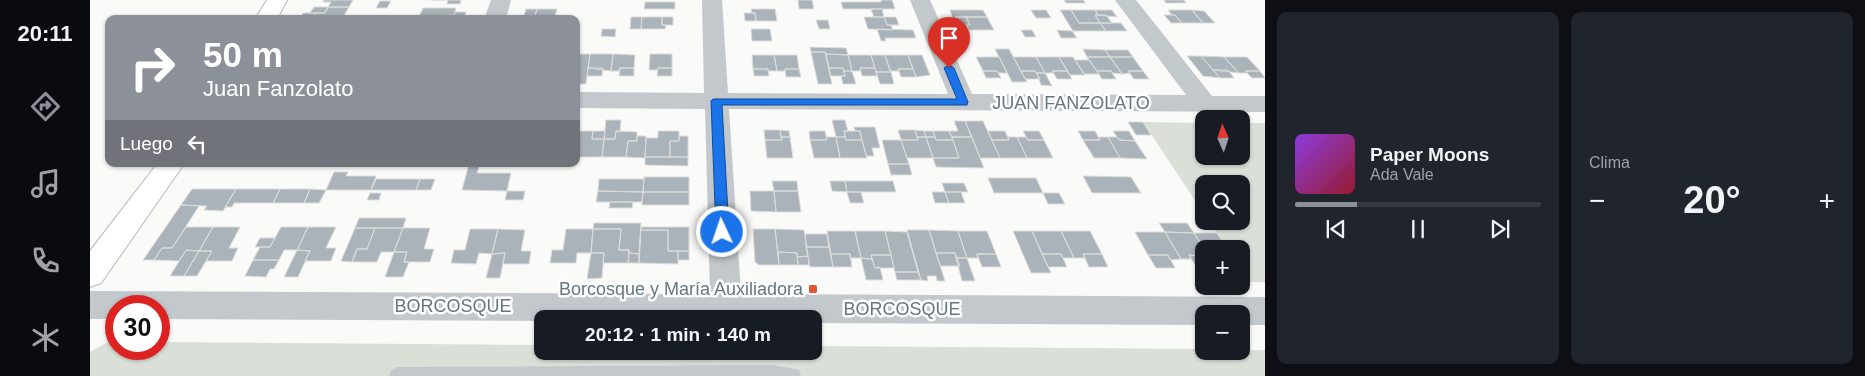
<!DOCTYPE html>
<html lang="es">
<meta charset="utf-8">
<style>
body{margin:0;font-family:Helvetica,sans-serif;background:#20242c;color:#f1f3f6;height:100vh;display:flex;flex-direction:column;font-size:19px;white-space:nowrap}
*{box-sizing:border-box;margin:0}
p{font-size:16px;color:#9ea1a6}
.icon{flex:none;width:28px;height:28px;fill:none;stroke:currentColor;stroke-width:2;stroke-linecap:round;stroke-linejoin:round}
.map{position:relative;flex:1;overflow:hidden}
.sheet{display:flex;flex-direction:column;gap:12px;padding:12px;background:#0d0f14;width:600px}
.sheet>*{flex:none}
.top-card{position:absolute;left:15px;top:15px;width:475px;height:152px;border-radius:10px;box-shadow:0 1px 4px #0004;background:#8c9099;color:#fff;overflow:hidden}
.needle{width:32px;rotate:357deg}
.buttons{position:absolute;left:1105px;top:110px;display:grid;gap:10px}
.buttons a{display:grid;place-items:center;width:55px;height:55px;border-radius:10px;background:#171b24;box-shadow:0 1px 4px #0004;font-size:25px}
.speed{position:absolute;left:15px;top:295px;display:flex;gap:10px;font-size:25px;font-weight:700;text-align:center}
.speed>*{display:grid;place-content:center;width:65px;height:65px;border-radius:50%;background:#171b24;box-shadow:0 1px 4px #0004;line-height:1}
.speed .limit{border:8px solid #d22;background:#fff;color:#111}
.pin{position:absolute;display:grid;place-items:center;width:42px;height:42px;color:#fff;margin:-51px -21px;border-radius:50% 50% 50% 0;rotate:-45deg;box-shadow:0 0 5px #0007}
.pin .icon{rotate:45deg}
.me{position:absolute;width:55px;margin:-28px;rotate:357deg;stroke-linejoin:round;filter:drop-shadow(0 0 4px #0008)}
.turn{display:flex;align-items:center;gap:18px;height:105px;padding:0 15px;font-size:22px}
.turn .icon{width:65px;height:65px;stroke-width:2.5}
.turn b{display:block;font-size:35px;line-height:42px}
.then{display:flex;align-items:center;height:48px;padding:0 15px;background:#0003;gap:10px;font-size:19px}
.big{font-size:38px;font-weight:700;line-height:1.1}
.sheet .card{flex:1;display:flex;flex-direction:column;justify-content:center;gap:8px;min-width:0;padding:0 18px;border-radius:10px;background:#20242c}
.song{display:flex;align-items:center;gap:15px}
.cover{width:60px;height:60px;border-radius:8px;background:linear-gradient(135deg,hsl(270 70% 55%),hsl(350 70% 35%))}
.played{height:5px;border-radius:2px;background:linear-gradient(90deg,#8c9099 25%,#363941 25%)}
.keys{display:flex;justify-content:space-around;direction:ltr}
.heat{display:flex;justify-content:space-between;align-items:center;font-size:28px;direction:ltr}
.sheet .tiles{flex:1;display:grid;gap:12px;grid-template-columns:repeat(2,1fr)}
.trip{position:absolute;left:444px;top:310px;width:288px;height:50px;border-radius:10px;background:#171b24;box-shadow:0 1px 4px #0004;font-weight:700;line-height:50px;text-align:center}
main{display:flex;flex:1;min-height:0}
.tabs{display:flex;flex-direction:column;width:90px;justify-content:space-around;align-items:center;background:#090b0e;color:#9ea1a6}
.tabs .icon{width:35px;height:35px}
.tabs .on{color:#8c9099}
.tabs b{font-size:22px;color:#f1f3f6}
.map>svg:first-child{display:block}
.green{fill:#dadfd7}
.building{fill:#aab3b9;stroke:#dcdcda}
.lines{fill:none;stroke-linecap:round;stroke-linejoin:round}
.secondary-casing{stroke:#b3babf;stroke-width:2}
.lane{fill:#c3c8cc;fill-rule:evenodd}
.street{fill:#c3c8cc;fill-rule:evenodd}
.secondary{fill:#fff;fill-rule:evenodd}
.route{fill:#1a73e8;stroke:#114b97}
.poi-dot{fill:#e4572e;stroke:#fff;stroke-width:2}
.labels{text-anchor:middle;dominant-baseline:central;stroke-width:5;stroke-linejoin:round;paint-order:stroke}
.street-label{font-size:18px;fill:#657683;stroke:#fff}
.poi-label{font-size:18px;fill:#657683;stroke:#fff;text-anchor:end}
</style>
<main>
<nav class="tabs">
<b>20:11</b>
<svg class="icon on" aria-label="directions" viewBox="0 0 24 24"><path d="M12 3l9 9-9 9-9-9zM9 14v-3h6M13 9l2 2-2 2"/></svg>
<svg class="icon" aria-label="music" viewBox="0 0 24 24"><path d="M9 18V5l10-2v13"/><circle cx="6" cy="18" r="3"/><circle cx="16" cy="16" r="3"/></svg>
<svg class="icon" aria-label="phone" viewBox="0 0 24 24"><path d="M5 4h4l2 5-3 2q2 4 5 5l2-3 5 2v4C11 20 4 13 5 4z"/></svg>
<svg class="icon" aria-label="climate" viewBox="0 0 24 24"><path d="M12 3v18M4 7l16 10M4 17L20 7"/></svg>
</nav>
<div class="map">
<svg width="1175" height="376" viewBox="0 0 1175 376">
<rect width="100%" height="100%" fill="#fafaf8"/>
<path class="green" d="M1053,122l61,1v33h37v-33h24v159h-16l-8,-12v-21h-14l-18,-28h32v-37h-37v30z
M18,342h8v7h43v-7l383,3v6h270l1,-5 391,3v2l61,-1v26h-1175v-24z"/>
<path class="building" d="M234,0h29l-4,7h-21l3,-5h-8z
M341,0h30l-1,4h-13l1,-4z
M708,0h14l2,9h-15z
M791,0h11l3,9h-52l-2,-7h40z
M974,0h19l3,3h-20z
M1074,0h20l2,3h-20z
M290,1h11l-4,7h-11z
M555,2h30v7h-31z
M224,7h14l-3,6h-15z
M238,7h21l-7,12h-30l4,-6h9z
M333,8h33l-2,7 -22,1 -2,3h-12z
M436,9h11l-3,10h-11z
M447,9h20l-2,7h-20z
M661,9h24l2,12h-21l-1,-8h-3z
M781,9h11l2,8h-10z
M860,10h33l4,7h-32l1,2h-3z
M941,10h15l5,8h-15z
M970,10h11l8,13h21l6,8h-33z
M981,10h24l3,5h-3l5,8h-21z
M1005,10h17l5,7 -19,-2z
M1078,10h24l11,13h-21l-7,-8h-3z
M1102,10l12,1 11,12h-12z
M365,12h11l-2,7h-34l2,-3 22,-1z
M213,13h13l-4,6h-12z
M654,13h11l1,8h-11z
M1005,15h11l6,8h-12z
M1074,15h11l7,8h-11z
M541,17h11l-1,12h-11z
M552,17h20v8h4l-1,4h-24z
M572,17h11v8h-11z
M774,17h20l3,8h4l2,5 -25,-1z
M794,17h12l3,8h-12z
M865,17h11l4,8h-11z
M876,17h21l7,13h-25l-2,-5h3z
M726,20h12l2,9h-11z
M1010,23h21l6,8h-21z
M512,29h14l-1,8 -14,-1z
M661,29h19l2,12h-20z
M787,29l36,1 3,8h-31l1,3h-5z
M931,30h11l4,7h-11z
M967,30l15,1 5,7h-16z
M720,47l36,1 2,7 -22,-1 -1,-2h-14z
M905,49h14l18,33h-15z
M993,49l22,1 5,7h-23z
M1015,50h23l5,7h-23z
M721,52h14l7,32h-14z
M486,54h14l-4,30h-10z
M500,54h23l-2,17 -23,-3z
M523,54l22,1 -1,13h-14l-1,3h-8z
M560,54h22v14h-14l-1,2h-8z
M736,54l22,1 4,16h-8l-1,-3h-14z
M662,55h22l3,16h-9v-2h-15z
M684,55h23l2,14h-14v2h-8z
M758,55h23l4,13h-15l1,3h-9z
M781,55h14l6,17h-15z
M795,55h23l5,14h-15l1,2h-9z
M818,55h14l8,20 -14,2z
M1097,56h14l19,22 -17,-2z
M1111,56l23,1 15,16 -26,-3z
M886,57h23l8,16h-8l-2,-2h-14z
M923,57h23l9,16h-8l-2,-2h-14z
M946,57h23l8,14h-15l2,2h-9z
M969,57h14l12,18h-15z
M997,57h23l12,17 -9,-1 -2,-2h-14z
M1020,57h23l10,14h-15l2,2 -8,1z
M1134,57h23l13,14h-15l2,2h-8z
M985,60h14l10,14h-15z
M498,68h15l-1,8h-15z
M530,68h14v8h-15z
M568,68h14v8h-15z
M739,68h14l2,8h-14z
M770,68h15l2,8h-15z
M663,69h15l1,7h-15z
M695,69h14l2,8h-15z
M808,69h15l3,8h-15z
M1123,70h15l6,8h-14z
M754,71h8l4,13h-13l-2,-8h4z
M893,71h14l4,7h-15z
M931,71h14l5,8h-15z
M962,71h15l5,8h-15z
M1007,71h14l5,8h-14z
M1038,71h15l6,8h-15z
M1155,71h15l5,7h-13z
M786,72h15l3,12h-14z
M947,73h8l7,13 -11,-1z
M516,120h15l-1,12 -4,-1 -1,8h-11z
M742,120h13l3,11h-4l1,6h-9z
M864,121h11l7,16h-20l-3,-6h9z
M875,121h18l17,37h-20z
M1038,122h15l8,13h-15z
M764,127h21l5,21h-8l2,8h-8l-6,-25h-5z
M674,130h16l2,10h-17z
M690,130l9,1 1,6h-9z
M808,130h17l3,10h-17z
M825,130l9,1 2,6h-9z
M486,131h17l-1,8h12l-2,18h-25l2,-16h-3z
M503,131h12l-1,8h-12z
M526,131l21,1v9h-9l-2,16h-24l2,-18h11z
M568,131h21v10h-9v16h-25l1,-19h12z
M719,131h16l2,9h-17z
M754,131h16l2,9h-16z
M834,131h9l2,6h-9z
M843,131h16l4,9h-17z
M898,131h17l4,9h-17z
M933,131h16l5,9h-16z
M988,131h17l5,9h-17z
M1023,131h16l6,10 -16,-1z
M547,136h9l-1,22 -19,-1 2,-16h9z
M589,136h9v21h-18v-16h9z
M691,137h9l3,21h-26l-2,-18h17z
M736,137h10l4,21h-26l-4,-18h17z
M746,137h9l1,3h16l5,18h-27z
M827,137h9l7,21h-26l-6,-18h17z
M836,137h9l1,3h17l6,18h-26z
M862,137h20l12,31 -48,-1 -3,-9h26z
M918,137h9l10,21h-27l-8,-18h17z
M927,137h9l2,3h16l9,18h-26z
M1008,137h10l12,21h-26l-11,-18h17z
M1018,137h9l2,3 16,1 12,18 -27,-1z
M792,140h19l8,24h-21z
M555,157h43v9l-43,-1z
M379,164h11l-3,9h34l-4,18 -45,-1z
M798,164h21l3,11h-21z
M244,172h14l-2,4h30l-5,14h-45z
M993,176l48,1 10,16h-49z
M554,177h45v15h-46z
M898,178h48l7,15h-49z
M286,179h44l-4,11h-45z
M330,179h15l-4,11h-15z
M509,179h45l-1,13 -45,-1z
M682,181h25l1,10h-24z
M740,181h15l2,11 -15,-1z
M755,181h48l3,11h-49z
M852,183h22l4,9h-23z
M102,189h44l-13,22 -19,-1 3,-4 -26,-1z
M146,189h44l-7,14h-39l-2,4h-7z
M190,189h30l-6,14h-31z
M220,189l16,1 -7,13h-15z
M417,191h18l-2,9h-18z
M508,191l45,1 -1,10h-46z
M660,191h24l2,21 -25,-1z
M684,191h24l3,21h-25z
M553,192h46v13h-47z
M757,192h14l3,11h-14z
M842,192h13l4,11h-14z
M855,192h16l4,11h-16z
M280,193h11l-2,7h-12z
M953,193h16l6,11h-17z
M520,202h23l-1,6h-23z
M91,205l18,1 -27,42h-10l-8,12h-11z
M269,218h47l-3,10h-48z
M504,223h47l-2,31 -10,-1v-3h-10l2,-21h-28z
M1069,223h28l7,10 -29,-1z
M96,227h27l-14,24 -13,-1 -7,11 -25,-1 8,-12h10z
M123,227h27l-11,21h9l-6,13h-26l6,-10h-13z
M191,227h27l-11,23h-13l-5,10h-26l7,-13h10z
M218,227h28l-10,21h10l-5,13h-26l5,-10 -13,-1z
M551,227h48v24h-21v-21h-27z
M265,228h20l-8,21h-10l-5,13 -11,-1z
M285,228h28l-9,24h-13l-4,10h-25l5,-13h10z
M313,228h27l-6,21h10l-4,13h-26l3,-10h-13z
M380,229h28l-6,25 -13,-1 -3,11 -25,-1 3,-13h11z
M408,229l27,1 -4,21h10l-2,13h-26l2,-11 -13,1z
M476,229h27l-2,24h-14l-1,10h-26l2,-13h11z
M503,229h28l-2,21h10l-1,13h-25l1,-10h-13z
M663,229h22l4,36h-20l-4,-3z
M685,229l29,1 4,26 -11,1v-4l-19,-1z
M551,230h27v21h10v13l-39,-1z
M817,230h22l16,51h-8l-1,-5h-9l1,5 -7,-1z
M839,230l29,1 9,27h-11l-1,-5h-19z
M737,231h28l6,27h-11v-4h-19z
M765,231h30l6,24h-20l1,4 -11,-1z
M795,231l22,1 11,40h-23z
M868,231h29l9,23h-19l1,4h-11z
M923,231h19l19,42h-20z
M942,231h29l13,27h-11l-2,-4h-19z
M971,231h29l12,23h-19l2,4h-11z
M1045,232h30l16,27 -11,1 -2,-5h-20z
M1075,232l29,1 10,16v7l-15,-1 3,4h-11z
M1104,233h23l10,16h-23z
M715,234h22l2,13h-23z
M170,238h15l-5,9h-15z
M716,247h23l4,20h-23z
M96,250l13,1 -15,25h-14z
M207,250l13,1 -12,26h-14z
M109,251h13l-15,25h-13z
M588,251h11v9h-11z
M304,252h13l-3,10h5l-6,15h-18z
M688,252l19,1 1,12h-19z
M415,253l-5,25h-14l6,-24z
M501,253h13l-2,25 -15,1z
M539,253l10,1v9h-11z
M846,253h19l5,13h-20z
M741,254h19l2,13h-19z
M887,254h19l5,13h-19z
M952,254h19l6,13h-19z
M993,254h19l6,13h-19z
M781,255h20l3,13h-19z
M1058,255h20l7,13h-19z
M1099,255l15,1v12h-7z
M718,256l1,9h-11l-1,-8z
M771,258l11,1 3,9 5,-1 3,13h-17z
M866,258h11l8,23h-13z
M163,260h26l-5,9h-4l-4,8 -21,-1z
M805,272h23l3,8h-24z"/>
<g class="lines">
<defs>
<path id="secondary" d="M177,0h20l-10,19h-22z
M67,164h27l-83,119 -11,4v-36z"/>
</defs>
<use href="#secondary" class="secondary-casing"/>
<path class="lane" d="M683,365l26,5 2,6h-412l2,-6 7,-3z"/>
<path class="street" d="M401,0h20l-5,19h-22z
M612,0h20l6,93 220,1 -38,-94h20l42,94 214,1 -71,-95h21l76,96h53v16l-536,-3 12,185 524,3v28h-24v-11h-37v11l-392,-2v-4h-270v2l-383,-2v-13h-43v13h-26v-28l620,3 -5,-185 -129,-1v-16l128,1z"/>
<use href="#secondary" class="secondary"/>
</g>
<path class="route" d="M859,65l5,3 14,34 -1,3h-245l7,127 -2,4h-9l-2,-4 -5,-131 2,-2h244l-13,-31z"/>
<rect class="poi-dot" x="718" y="284" width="10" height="10" rx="2.5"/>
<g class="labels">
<g class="street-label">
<text x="981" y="103">JUAN FANZOLATO</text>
<text x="363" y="306">BORCOSQUE</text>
<text x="812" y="309">BORCOSQUE</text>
</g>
<g class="poi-label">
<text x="713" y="289">Borcosque y María Auxiliadora</text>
</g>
</g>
</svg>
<div class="buttons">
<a><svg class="needle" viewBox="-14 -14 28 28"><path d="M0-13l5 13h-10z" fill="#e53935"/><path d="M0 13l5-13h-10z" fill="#9ea1a6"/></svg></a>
<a><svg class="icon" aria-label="search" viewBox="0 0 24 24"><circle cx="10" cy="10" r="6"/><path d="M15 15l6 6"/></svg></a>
<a>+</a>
<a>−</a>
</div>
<div class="speed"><div class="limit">30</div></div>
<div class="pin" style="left:859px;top:68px;background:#d93025"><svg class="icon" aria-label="arrive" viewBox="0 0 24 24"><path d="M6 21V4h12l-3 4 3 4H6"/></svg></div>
<svg class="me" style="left:632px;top:232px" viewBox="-20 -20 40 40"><circle r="17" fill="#1a73e8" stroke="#fff" stroke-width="3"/><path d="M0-11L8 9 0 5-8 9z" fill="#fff"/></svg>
<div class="trip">20:12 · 1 min · 140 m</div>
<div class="top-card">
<div class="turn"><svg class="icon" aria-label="right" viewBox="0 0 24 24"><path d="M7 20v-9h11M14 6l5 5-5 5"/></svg><div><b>50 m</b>Juan Fanzolato</div></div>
<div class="then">Luego<svg class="icon" aria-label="left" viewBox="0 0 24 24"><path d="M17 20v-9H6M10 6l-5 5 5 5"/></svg></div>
</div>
</div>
<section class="sheet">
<div class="tiles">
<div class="card">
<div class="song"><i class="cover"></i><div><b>Paper Moons</b><p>Ada Vale</p></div></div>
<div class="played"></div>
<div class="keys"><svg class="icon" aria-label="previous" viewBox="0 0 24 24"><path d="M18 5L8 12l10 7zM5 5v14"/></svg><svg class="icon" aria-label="pause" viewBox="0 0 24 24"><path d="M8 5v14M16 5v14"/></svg><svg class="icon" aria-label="next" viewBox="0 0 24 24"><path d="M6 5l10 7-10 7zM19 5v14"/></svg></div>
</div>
<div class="card"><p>Clima</p>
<div class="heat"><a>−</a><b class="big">20°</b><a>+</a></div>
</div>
</div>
</section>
</main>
